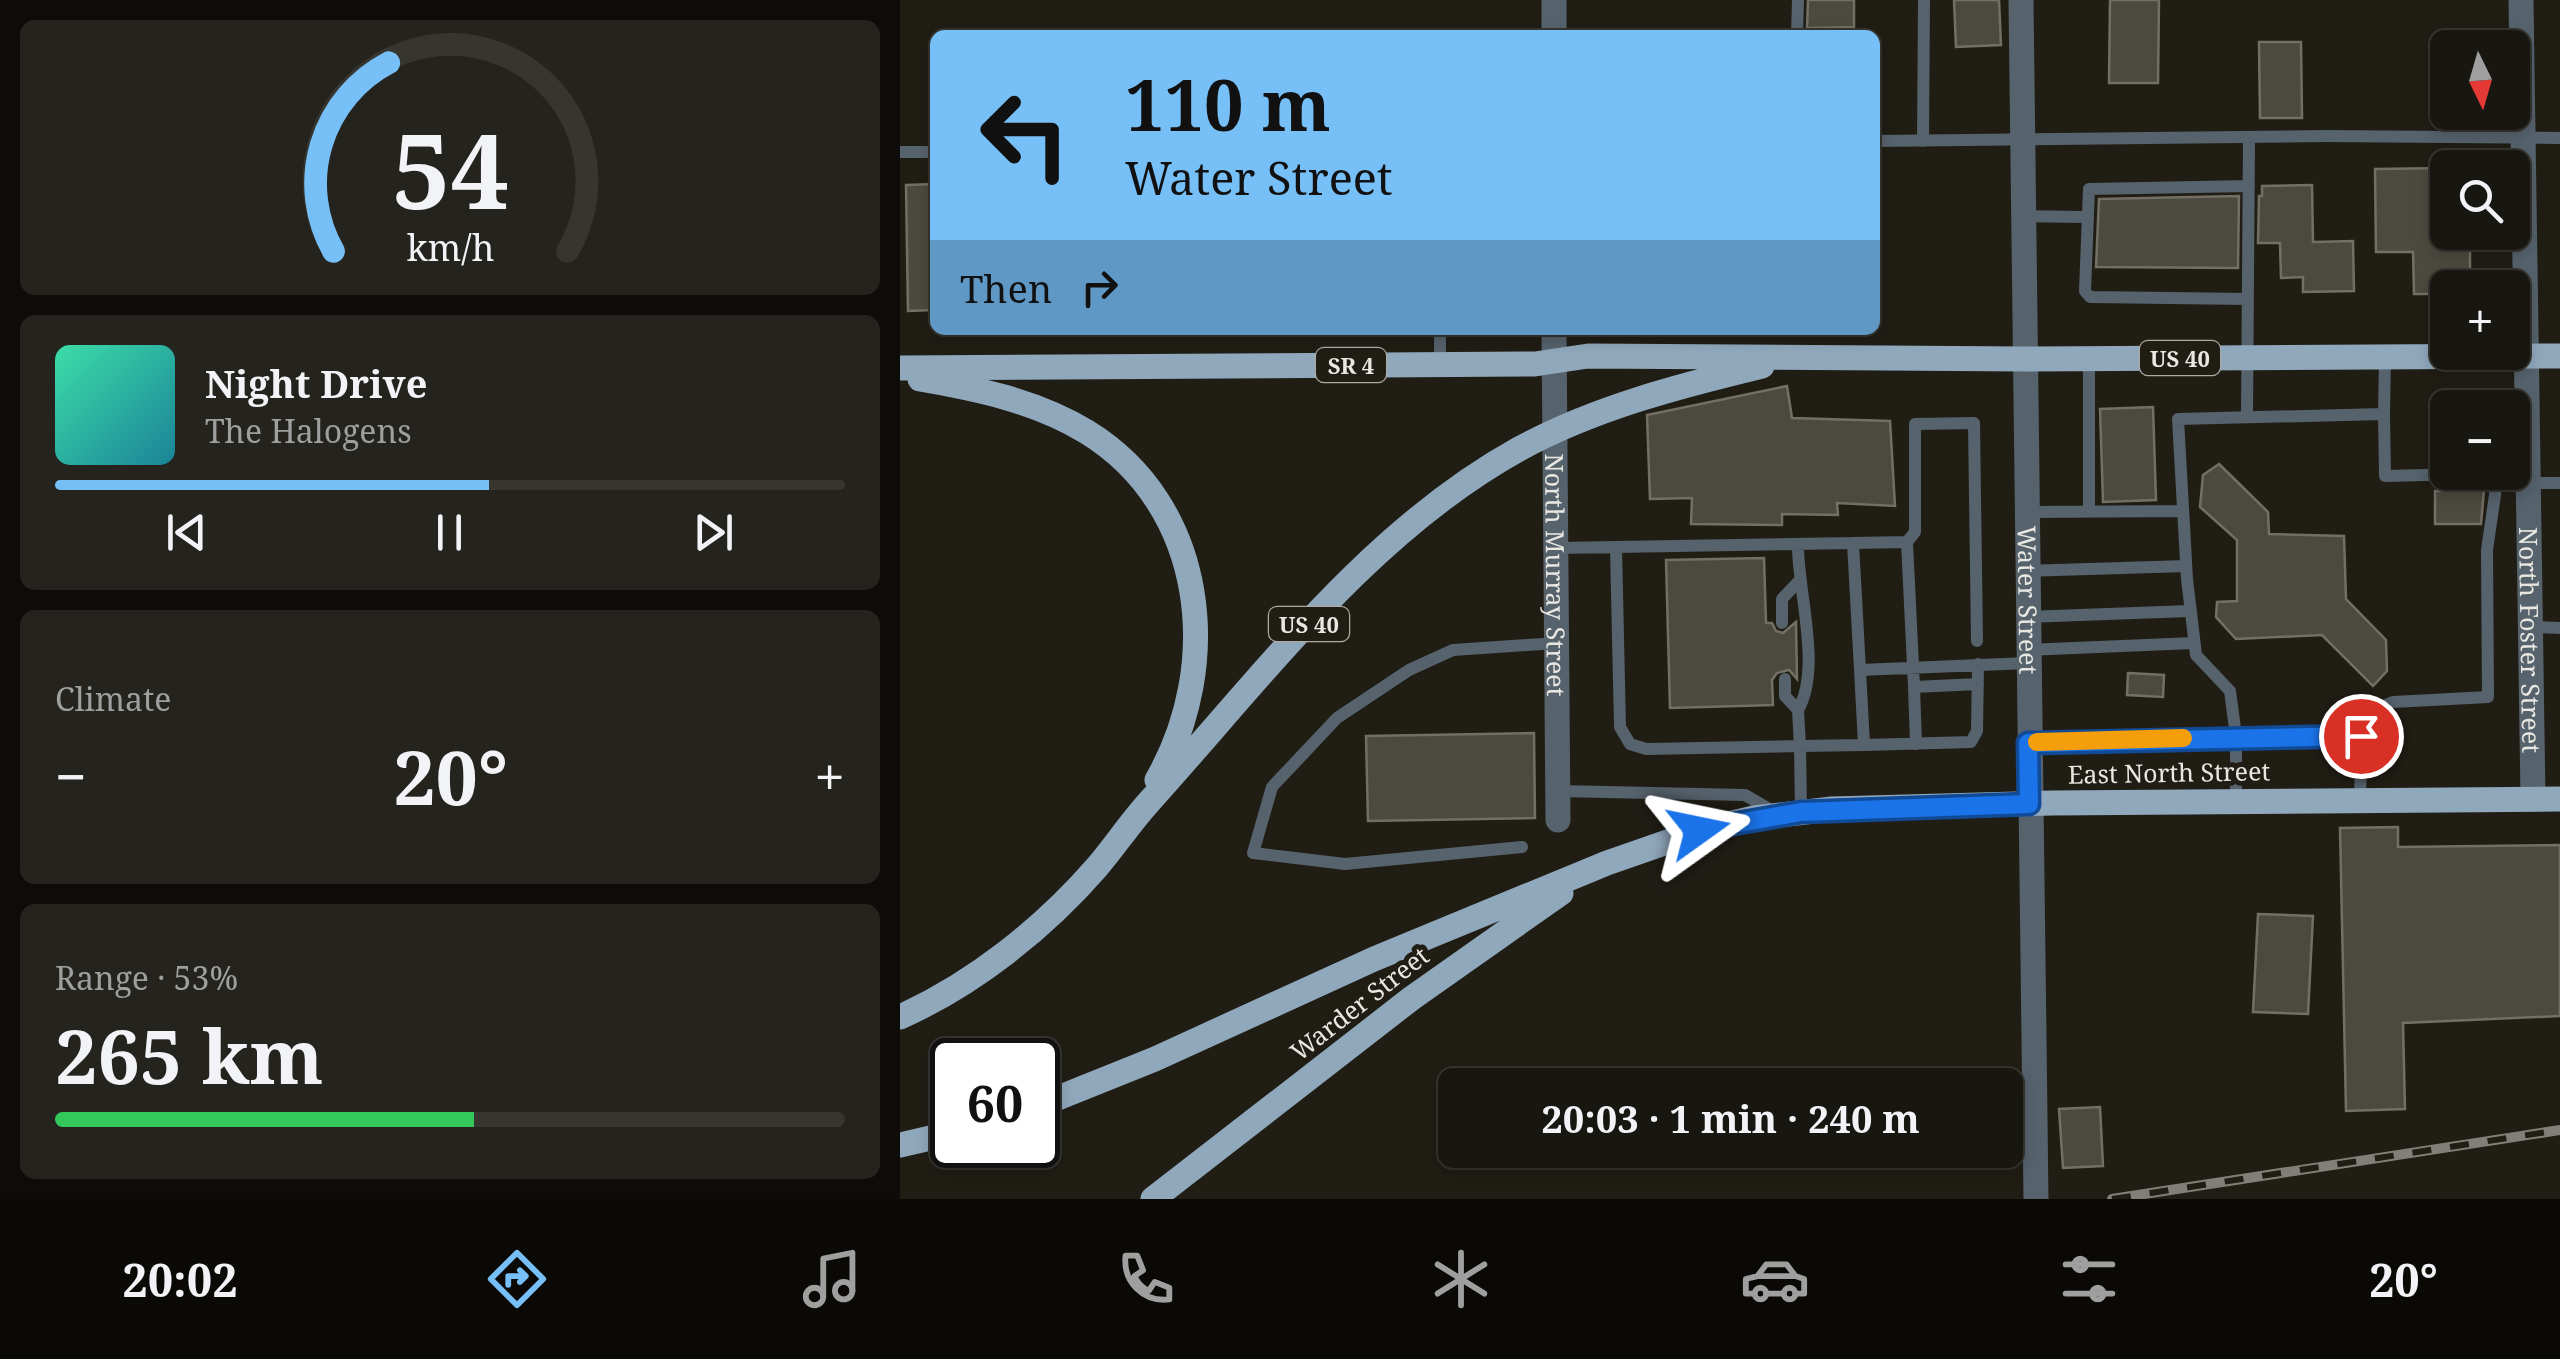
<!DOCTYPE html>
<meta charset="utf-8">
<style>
body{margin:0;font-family:"Noto Serif",serif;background:#25231e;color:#f1f3f6;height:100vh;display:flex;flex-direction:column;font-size:38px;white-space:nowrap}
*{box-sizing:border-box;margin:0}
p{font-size:32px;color:#9f9f9f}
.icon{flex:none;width:55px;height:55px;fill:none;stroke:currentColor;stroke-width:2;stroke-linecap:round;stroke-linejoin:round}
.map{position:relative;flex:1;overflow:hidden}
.details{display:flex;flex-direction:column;gap:20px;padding:20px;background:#0d0c09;width:900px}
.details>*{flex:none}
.hud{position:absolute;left:30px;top:30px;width:950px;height:305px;border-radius:15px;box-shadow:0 5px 15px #0003,0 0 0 2px #363530;background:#77bff7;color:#111;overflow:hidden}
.needle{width:65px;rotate:175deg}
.controls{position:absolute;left:1530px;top:30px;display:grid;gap:20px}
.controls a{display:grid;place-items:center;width:100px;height:100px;border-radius:15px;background:#181610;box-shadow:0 5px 15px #0003,0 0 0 2px #363530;font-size:50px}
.speed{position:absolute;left:30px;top:1038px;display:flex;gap:20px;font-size:50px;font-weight:700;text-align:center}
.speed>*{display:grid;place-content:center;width:130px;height:130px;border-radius:50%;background:#181610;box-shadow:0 5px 15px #0003,0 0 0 2px #363530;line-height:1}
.speed .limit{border:5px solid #111;border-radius:15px;background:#fff;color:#111}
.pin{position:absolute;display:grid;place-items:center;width:85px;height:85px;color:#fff;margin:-42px;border:5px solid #fff;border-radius:50%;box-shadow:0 2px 10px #0007}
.me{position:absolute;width:110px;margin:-55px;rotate:78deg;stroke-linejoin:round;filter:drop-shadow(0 0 8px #0008)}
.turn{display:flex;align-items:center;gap:35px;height:210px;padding:0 30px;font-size:45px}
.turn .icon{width:130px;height:130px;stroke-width:2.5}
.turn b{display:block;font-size:70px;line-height:85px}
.then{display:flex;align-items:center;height:95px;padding:0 30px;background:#0003;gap:20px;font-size:38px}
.big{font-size:75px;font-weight:700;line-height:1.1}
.details .widget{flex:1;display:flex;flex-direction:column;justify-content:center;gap:15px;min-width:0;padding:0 35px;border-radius:15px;background:#25231e}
.details .dial{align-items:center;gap:0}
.dial svg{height:260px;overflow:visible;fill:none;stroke:#363530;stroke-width:7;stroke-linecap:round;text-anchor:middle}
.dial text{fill:#f1f3f6;stroke:none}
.song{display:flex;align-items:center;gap:30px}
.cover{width:120px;height:120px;border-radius:15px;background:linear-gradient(135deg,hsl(160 70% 55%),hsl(190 70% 35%))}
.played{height:10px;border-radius:5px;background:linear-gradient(90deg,#77bff7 55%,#363530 55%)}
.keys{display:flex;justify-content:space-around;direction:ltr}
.heat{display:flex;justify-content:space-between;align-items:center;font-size:55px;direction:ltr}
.charge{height:15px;border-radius:8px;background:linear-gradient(90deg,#34c759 53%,#363530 0)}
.trip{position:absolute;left:538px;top:1068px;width:585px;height:100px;border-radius:15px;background:#181610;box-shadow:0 5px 15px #0003,0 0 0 2px #363530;font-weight:700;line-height:100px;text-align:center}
.dock{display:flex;height:160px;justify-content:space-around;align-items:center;background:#0a0906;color:#9f9f9f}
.dock .icon{width:70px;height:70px}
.dock .selected{color:#77bff7}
.dock b{font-size:45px;color:#f1f3f6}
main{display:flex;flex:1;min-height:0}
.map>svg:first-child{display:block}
.building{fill:#4c493f;stroke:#736f65;stroke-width:2.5}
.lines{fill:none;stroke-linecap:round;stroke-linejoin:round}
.service{stroke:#56626c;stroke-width:12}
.minor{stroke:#56626c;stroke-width:25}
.tertiary{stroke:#56626c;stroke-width:25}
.primary{stroke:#90a8bc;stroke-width:25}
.rail-casing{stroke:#827f78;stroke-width:10}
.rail{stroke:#201d15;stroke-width:6;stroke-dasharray:19;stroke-linecap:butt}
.route-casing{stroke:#114b97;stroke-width:25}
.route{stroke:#1a73e8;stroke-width:18}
.slow{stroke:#f59e0b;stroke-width:18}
.labels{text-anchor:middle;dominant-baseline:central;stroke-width:10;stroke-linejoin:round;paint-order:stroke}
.shield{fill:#201d15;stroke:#adaaa4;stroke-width:2.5}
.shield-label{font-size:22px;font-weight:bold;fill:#e9e7e1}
.street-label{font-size:25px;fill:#e9e7e1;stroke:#201d15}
</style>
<main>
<section class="details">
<div class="widget dial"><svg viewBox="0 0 100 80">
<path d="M14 69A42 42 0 1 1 86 69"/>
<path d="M14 69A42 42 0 0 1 31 11" stroke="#77bff7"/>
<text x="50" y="56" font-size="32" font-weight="700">54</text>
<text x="50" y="72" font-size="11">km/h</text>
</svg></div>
<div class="widget">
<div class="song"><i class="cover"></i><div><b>Night Drive</b><p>The Halogens</p></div></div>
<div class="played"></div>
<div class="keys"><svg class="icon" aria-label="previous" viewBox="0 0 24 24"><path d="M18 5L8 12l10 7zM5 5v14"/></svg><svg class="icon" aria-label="pause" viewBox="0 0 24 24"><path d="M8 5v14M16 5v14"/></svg><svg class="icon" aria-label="next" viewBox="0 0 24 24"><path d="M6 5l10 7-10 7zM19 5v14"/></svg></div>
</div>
<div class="widget"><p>Climate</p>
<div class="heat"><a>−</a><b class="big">20°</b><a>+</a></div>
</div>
<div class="widget"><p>Range · 53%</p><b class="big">265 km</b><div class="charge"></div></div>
</section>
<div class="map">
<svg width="1660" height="1199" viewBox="0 0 1660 1199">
<rect width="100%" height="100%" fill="#201d15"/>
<path class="building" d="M908,0h46v27l-47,1z
M1054,0h45l2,45 -45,2z
M1210,0h49l-1,83h-49z
M1359,42h42l1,76h-42z
M1548,168v64h10v14l12,-1v43h-22v6h-34l-1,-42h-37l-1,-83z
M35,184v126l-27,1 -2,-126z
M1412,185l1,57 40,-1 1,50 -51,1v-15l-22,1 -1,-35h-22l1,-47h3v-10z
M1339,196l-1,72 -142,-1 3,-68z
M887,386l5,32 98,3 5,85 -58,-3 1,12 -56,-1v11l-91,-1 1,-26 -42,1 -3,-84z
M1253,407l3,93 -53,2 -3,-93z
M1319,464l49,48 1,22 75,2 2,63 40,41 1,31 -14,15 -51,-51 -86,4 -20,-22 1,-15 20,-1v-61l-37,-33 3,-32z
M1584,490l-3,34h-46v-33z
M864,558l2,65h6l4,8 7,2 13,-11 1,57 -8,-9 -12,3 -5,7 1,25 -103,3 -4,-148z
M1228,673l36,2 -1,22 -36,-2z
M634,733l1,85 -167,3 -2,-85z
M1498,827v20l162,-2v171l-157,7 2,86 -59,2 -6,-283z
M1358,914l55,2 -5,98 -55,-2z
M1200,1107l3,59 -40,2 -4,-59z"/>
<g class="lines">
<path class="service" d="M897,35l1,-35
M975,141l451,-5 234,2
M1023,141l1,-141
M0,152h35
M1124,216l62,1
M1348,299l-158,-2 -5,-6 4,-102 160,-3
M540,330v35
M1189,359v151
M1484,414l1,-57
M1347,416l2,-278
M1629,483h31
M1126,512l157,-1
M1007,542l7,145 64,-3
M953,543l54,-1 8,-10v-108l59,-1 3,218
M898,546c0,47 24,122 0,164
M656,548l297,-5 7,127 168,-7
M716,548l4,179 10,17 16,5 154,-3 -2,-36 -13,-14v-17
M1127,571l159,-5
M1127,617l163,-6
M882,623v-24l16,-17
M1631,627l29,1
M1127,650l167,-7
M1014,687l2,57
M1128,743l333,-7
M964,745l107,-3 6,-11 1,-67
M659,791l186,4 31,18
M1336,802v-66l-6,-45 -34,-36 -9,-76 -9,-160 206,-5 1,62 81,-2 31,7 -10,69 1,147 -95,5 -31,12 -2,87
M901,812l-1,-66 64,-1 -4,-75
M622,847l-177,17 -92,-11 19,-66 65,-69 72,-48 44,-20 104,-7"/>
<g class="minor">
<path id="s1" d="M1621,0l12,799"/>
<path d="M654,35v-35"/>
<path id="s2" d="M654,330l4,490"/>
</g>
<path class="tertiary" id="s3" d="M1121,0l15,1199"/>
<path class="primary" d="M0,368l635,-4 53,-8 437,3 535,-3
M20,379c58,10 116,22 167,53 120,74 136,233 70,348
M0,1017c74,-33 144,-89 197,-150 18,-21 33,-44 52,-65 113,-125 220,-270 370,-353 75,-41 160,-63 243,-83
M138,1106l117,-47 219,-100 233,-96 92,-32 55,-13 78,-9 220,-6 508,-4
M0,1145l52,-12
M253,1199l259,-201 149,-105"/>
<defs>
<path id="rail" d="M1212,1199l448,-69"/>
</defs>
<use href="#rail" class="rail-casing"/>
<use href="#rail" class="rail"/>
</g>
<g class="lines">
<defs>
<path id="route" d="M799,830l102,-18 228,-8 -1,-61 333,-7"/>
</defs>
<use href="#route" class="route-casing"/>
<use href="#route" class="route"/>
<path class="slow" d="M1137,742l146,-4"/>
</g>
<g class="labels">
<g class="shield">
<rect x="1240" y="341" width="80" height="34" rx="8"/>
<rect x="416" y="348" width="70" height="34" rx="8"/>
<rect x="369" y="607" width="80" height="34" rx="8"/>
</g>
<g class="shield-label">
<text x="1280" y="358">US 40</text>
<text x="451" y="365">SR 4</text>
<text x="409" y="624">US 40</text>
</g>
<g class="street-label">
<text stroke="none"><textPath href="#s2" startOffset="245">North Murray Street</textPath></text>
<text stroke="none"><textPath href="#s3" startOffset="600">Water Street</textPath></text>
<text stroke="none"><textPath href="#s1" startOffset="640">North Foster Street</textPath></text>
<text transform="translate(1269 772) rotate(-1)">East North Street</text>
<text transform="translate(459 1003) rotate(-38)">Warder Street</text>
</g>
</g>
</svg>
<div class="controls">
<a><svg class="needle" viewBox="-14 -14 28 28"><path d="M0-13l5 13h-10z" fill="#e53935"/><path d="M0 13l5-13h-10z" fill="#9f9f9f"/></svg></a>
<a><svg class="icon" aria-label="search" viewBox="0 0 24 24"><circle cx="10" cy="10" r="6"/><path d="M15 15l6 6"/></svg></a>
<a>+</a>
<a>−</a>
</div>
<div class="speed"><div class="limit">60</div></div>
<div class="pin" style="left:1461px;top:736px;background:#d93025"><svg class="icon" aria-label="arrive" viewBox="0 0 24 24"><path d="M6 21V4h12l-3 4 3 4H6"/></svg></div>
<svg class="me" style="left:799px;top:830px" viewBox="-20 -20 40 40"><path d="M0-17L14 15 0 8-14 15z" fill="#1a73e8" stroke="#fff" stroke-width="4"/></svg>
<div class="trip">20:03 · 1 min · 240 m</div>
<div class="hud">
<div class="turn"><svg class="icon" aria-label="left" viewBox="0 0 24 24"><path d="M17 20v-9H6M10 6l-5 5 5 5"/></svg><div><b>110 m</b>Water Street</div></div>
<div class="then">Then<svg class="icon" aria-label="right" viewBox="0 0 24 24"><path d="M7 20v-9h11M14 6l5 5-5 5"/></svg></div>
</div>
</div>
</main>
<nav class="dock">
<b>20:02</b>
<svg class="icon selected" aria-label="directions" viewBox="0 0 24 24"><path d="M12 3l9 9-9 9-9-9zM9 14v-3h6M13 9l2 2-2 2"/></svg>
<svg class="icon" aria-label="music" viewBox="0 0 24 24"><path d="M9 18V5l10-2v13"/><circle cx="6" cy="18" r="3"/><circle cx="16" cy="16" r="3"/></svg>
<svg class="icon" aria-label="phone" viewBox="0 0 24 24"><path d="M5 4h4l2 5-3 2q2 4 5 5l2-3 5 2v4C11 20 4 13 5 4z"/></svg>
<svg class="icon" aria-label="climate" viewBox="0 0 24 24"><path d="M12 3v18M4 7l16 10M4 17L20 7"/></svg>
<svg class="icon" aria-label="car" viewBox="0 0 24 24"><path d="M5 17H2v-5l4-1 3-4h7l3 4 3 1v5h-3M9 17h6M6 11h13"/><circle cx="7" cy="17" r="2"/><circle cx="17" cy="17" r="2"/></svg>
<svg class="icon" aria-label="filters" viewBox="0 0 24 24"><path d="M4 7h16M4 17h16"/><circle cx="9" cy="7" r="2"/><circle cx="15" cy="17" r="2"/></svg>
<b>20°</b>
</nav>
